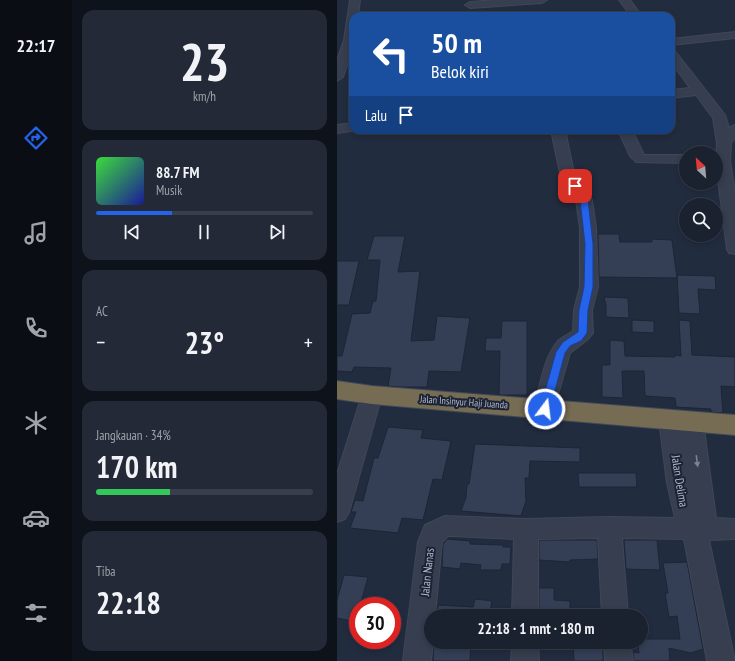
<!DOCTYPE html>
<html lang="id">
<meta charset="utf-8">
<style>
body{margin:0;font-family:"PT Sans Narrow",sans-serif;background:#232937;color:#f1f3f6;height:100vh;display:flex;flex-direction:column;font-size:15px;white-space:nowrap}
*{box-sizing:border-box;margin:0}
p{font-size:13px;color:#9fa3aa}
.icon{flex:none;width:22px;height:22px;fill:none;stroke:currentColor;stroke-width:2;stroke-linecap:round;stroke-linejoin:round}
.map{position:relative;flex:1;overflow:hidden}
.panel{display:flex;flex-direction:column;gap:10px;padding:10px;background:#0e121a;width:265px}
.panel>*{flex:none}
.top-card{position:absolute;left:12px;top:12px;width:326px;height:122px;border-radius:12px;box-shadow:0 2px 6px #0003,0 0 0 1px #383e4b;background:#1a4fa0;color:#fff;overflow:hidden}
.needle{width:26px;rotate:334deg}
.controls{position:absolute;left:342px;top:146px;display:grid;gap:8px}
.controls a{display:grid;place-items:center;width:44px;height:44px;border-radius:50%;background:#1a212f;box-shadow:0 2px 6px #0003,0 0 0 1px #383e4b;font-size:20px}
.speed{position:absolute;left:12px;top:597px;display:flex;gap:8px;font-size:20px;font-weight:700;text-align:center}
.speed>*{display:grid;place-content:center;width:52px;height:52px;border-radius:50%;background:#1a212f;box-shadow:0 2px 6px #0003,0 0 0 1px #383e4b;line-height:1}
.speed .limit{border:6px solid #d22;background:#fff;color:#111}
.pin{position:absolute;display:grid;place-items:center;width:34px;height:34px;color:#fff;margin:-17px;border-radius:8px;box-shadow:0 2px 6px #0006}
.me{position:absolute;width:44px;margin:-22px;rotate:15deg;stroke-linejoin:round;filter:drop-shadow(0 0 3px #0008)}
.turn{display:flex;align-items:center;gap:14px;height:84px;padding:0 16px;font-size:18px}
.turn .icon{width:52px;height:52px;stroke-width:2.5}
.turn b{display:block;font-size:28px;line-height:34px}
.then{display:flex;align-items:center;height:38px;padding:0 16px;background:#0003;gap:8px;font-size:15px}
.big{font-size:30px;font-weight:700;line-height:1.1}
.panel .card{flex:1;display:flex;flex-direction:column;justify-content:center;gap:6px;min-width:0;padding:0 14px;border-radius:12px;background:#232937}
.panel .dial{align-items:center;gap:0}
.dial b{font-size:52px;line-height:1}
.song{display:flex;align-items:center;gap:12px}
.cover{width:48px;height:48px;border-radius:6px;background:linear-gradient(135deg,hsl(120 70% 55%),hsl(240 70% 35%))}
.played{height:4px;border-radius:2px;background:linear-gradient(90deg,#2563eb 35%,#383e4b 35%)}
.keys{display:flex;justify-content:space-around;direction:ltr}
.heat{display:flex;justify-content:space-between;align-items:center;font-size:22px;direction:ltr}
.charge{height:6px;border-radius:3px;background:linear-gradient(90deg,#34c759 34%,#383e4b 0)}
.trip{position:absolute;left:87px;top:609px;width:224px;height:40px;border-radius:20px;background:#1a212f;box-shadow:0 2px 6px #0003,0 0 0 1px #383e4b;font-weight:700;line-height:40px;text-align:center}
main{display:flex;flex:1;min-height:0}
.dock{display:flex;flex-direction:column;width:72px;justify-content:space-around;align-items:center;background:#0a0d13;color:#9fa3aa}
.dock .icon{width:28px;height:28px}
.dock .on{color:#2563eb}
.dock b{font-size:18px;color:#f1f3f6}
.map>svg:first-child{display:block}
.building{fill:#343f56;stroke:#1d2536}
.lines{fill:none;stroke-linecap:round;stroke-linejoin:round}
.minor-casing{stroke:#3f4758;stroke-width:2}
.highway-casing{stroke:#41495a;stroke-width:2}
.minor{fill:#363e4f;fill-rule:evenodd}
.highway{fill:#766c53;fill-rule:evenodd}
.oneway{fill:#7a8293}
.route{fill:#2563eb;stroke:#184099}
.labels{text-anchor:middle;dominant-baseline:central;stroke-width:4;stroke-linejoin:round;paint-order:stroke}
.street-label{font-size:10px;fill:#b2b9ca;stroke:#1b2334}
.near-street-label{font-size:12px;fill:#b2b9ca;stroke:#1b2334}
</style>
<main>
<nav class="dock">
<b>22:17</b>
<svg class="icon on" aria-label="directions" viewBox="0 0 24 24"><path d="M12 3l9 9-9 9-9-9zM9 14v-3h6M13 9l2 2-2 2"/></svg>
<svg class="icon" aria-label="music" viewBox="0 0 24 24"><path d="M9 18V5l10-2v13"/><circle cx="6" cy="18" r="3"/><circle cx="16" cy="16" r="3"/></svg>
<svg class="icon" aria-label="phone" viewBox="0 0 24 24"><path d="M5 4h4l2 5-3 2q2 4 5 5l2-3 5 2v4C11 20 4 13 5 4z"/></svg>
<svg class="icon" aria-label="climate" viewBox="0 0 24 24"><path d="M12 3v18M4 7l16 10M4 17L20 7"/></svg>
<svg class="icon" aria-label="car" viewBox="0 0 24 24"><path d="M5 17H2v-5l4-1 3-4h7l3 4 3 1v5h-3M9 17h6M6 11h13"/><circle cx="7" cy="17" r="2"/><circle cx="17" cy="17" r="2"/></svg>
<svg class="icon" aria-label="filters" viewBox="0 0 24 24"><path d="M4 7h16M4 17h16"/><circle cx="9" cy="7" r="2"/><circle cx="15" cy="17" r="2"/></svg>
</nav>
<section class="panel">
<div class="card dial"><b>23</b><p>km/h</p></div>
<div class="card">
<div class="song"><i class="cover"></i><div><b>88.7 FM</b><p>Musik</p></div></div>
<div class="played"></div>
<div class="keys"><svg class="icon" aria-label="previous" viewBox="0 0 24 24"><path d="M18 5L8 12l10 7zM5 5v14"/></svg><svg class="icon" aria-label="pause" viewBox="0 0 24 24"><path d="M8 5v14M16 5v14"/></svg><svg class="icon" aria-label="next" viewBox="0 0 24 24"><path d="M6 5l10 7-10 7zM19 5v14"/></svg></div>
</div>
<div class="card"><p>AC</p>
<div class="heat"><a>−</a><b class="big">23°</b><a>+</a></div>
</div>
<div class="card"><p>Jangkauan · 34%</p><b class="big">170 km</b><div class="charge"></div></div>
<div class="card"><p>Tiba</p><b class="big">22:18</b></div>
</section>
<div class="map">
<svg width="398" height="661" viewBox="0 0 398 661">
<rect width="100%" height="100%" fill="#222c3f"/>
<path class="building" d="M261,234h21l1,8h32v-3l20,1 5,38 -78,-1z
M37,236h31l-7,36 22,-1 -9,70 23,-1 3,-24 33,2 -9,54 -32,-1 -2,16h-29l-10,-1 3,-18 -37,-1 -2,5 -15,-1v-15h5l10,-42 18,-1 3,-12h3l4,-41h-13z
M0,261h22l-10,44h-12z
M340,275l38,1 1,14 -18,-1 2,25 -21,-1z
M267,297l24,1 1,20 -23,-1v-12z
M295,320l22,1v12l-22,-1z
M342,320l11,1 2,34 43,2v30l-14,-1 2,27 -12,-1v-3l-35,-2 -1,-9 -30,-2 -1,-25h-22l1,27 -21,-1v-32h8v-25l14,1 1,15 50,1v-2l6,1z
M165,321h25v74h-28l1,-44h-15l1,-13h15z
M51,427l35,3 -2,8 30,3 -9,39 -9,-1 -10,41 -21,-2 -4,15 -48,-5 6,-16h-5l4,-12 8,1 11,-43h4z
M138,444l105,4v14l-50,-1 -1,17h-4l1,23 -5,15 -60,-5 5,-14 1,-13h2z
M241,473h58l1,14h-58z
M110,539l23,2v3l33,1v2h8l-1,17h-8l-1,6h-21l1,-5 -20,-2 -1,6 -18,-2 1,-23z
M202,540h58l1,19 -28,1v2l-31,-2z
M287,540h33l3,30 -34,-1z
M350,562l16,87 -12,4 -22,-5 1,13h-36l-1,-9 6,1 -1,-11h3v-3h39l-3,-23 -8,1 -4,-24h3l-5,-30z
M7,575l24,2 -8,29h-2l-2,16 -19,-4v-18z
M202,588h15v12l16,1v15l-31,-1z
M138,599l17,2 -2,11 -16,-1v5h-37l1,-11 35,2z
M97,642h37l-1,19h-37z
M255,643h11v18h-29l-1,-16z"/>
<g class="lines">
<defs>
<path id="minor" d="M13,0h10l-2,16h-5v32l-10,29 -6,4v-21l7,-20z
M159,0h51l-5,3 -72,5 -5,-3 5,-3z
M282,0h11l12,16h-11z
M398,32v6l-64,7v-6z
M334,50l4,1 50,64 4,13 6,-3v13l-4,5 -1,18 5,31v62l-6,-1 -2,-4 -11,-85 1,-21 -4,-25 -17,-23 -25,3v-8l19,-2 -19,-26z
M16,123v7h5l-21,3v-8z
M214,130h14l9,43 18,27 4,28 2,59 -6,23 1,23 -6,7 -17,13 -18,62 -7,2 -7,-2 -4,-6c6,-22 9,-50 24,-68 4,-4 11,-7 15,-10l1,-21 6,-23v-59l-4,-28 -16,-27z
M281,130h14l12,25h42v8l-50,-1 -6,-6z
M35,387l7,3 3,5 -33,117 -4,7 -8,3v-48l25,-79 3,-5z
M333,412l8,2 3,6 1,11 -1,-9 3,-6 8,-2 8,2 3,6 13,96 19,1v20l-26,1 26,121h-28l-23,-122 -62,-1 6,78h-26l-4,-78 -60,1v77h-26l2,-77 -61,-3h-5l-6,6 -7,74h-4v26h2l-2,19h-28l15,-119 7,-17 20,-9 81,3 83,-2 66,1 -8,-35 -8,-63 3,-6z
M175,642h26l1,19h-28z
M267,642h26l3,19h-28z"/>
<path id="highway" d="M0,381l35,5 363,29v20l-363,-31 -35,-5z"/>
</defs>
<use href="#minor" class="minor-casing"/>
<use href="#highway" class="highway-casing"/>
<use href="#minor" class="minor"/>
<use href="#highway" class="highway"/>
</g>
<defs><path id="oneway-solid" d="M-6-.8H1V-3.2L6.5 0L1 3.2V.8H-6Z"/></defs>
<use class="oneway" href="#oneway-solid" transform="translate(360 461) rotate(83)"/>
<path class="route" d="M235,185h5l11,15 5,44v43l-5,23 -1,23 -6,8 -11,5 -5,7 -15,56 -5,4 -5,-4 16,-57 7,-10 15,-10 1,-22 5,-23 1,-43 -5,-44 -9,-14z"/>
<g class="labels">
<g class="street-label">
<text transform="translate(127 402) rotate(4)">Jalan Insinyur Haji Juanda</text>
</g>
<g class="near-street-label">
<text transform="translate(343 481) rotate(81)">Jalan Delima</text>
<text transform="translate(90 572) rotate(-84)">Jalan Nanas</text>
</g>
</g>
</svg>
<div class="controls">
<a><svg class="needle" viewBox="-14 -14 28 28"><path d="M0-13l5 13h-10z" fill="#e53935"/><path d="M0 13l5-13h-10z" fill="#9fa3aa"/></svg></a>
<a><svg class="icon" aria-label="search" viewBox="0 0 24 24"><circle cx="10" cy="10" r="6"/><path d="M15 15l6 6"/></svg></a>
</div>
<div class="speed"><div class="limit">30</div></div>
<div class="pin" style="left:238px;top:186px;background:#d93025"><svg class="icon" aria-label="arrive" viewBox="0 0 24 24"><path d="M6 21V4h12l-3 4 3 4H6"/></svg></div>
<svg class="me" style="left:208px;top:409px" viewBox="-20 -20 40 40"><circle r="17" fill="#2563eb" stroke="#fff" stroke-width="3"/><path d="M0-11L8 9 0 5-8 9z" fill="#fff"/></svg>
<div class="trip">22:18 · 1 mnt · 180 m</div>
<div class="top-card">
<div class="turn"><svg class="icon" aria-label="left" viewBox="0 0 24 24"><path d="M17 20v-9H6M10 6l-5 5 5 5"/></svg><div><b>50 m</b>Belok kiri</div></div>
<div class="then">Lalu<svg class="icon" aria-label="arrive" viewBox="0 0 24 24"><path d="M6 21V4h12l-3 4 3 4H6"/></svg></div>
</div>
</div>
</main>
